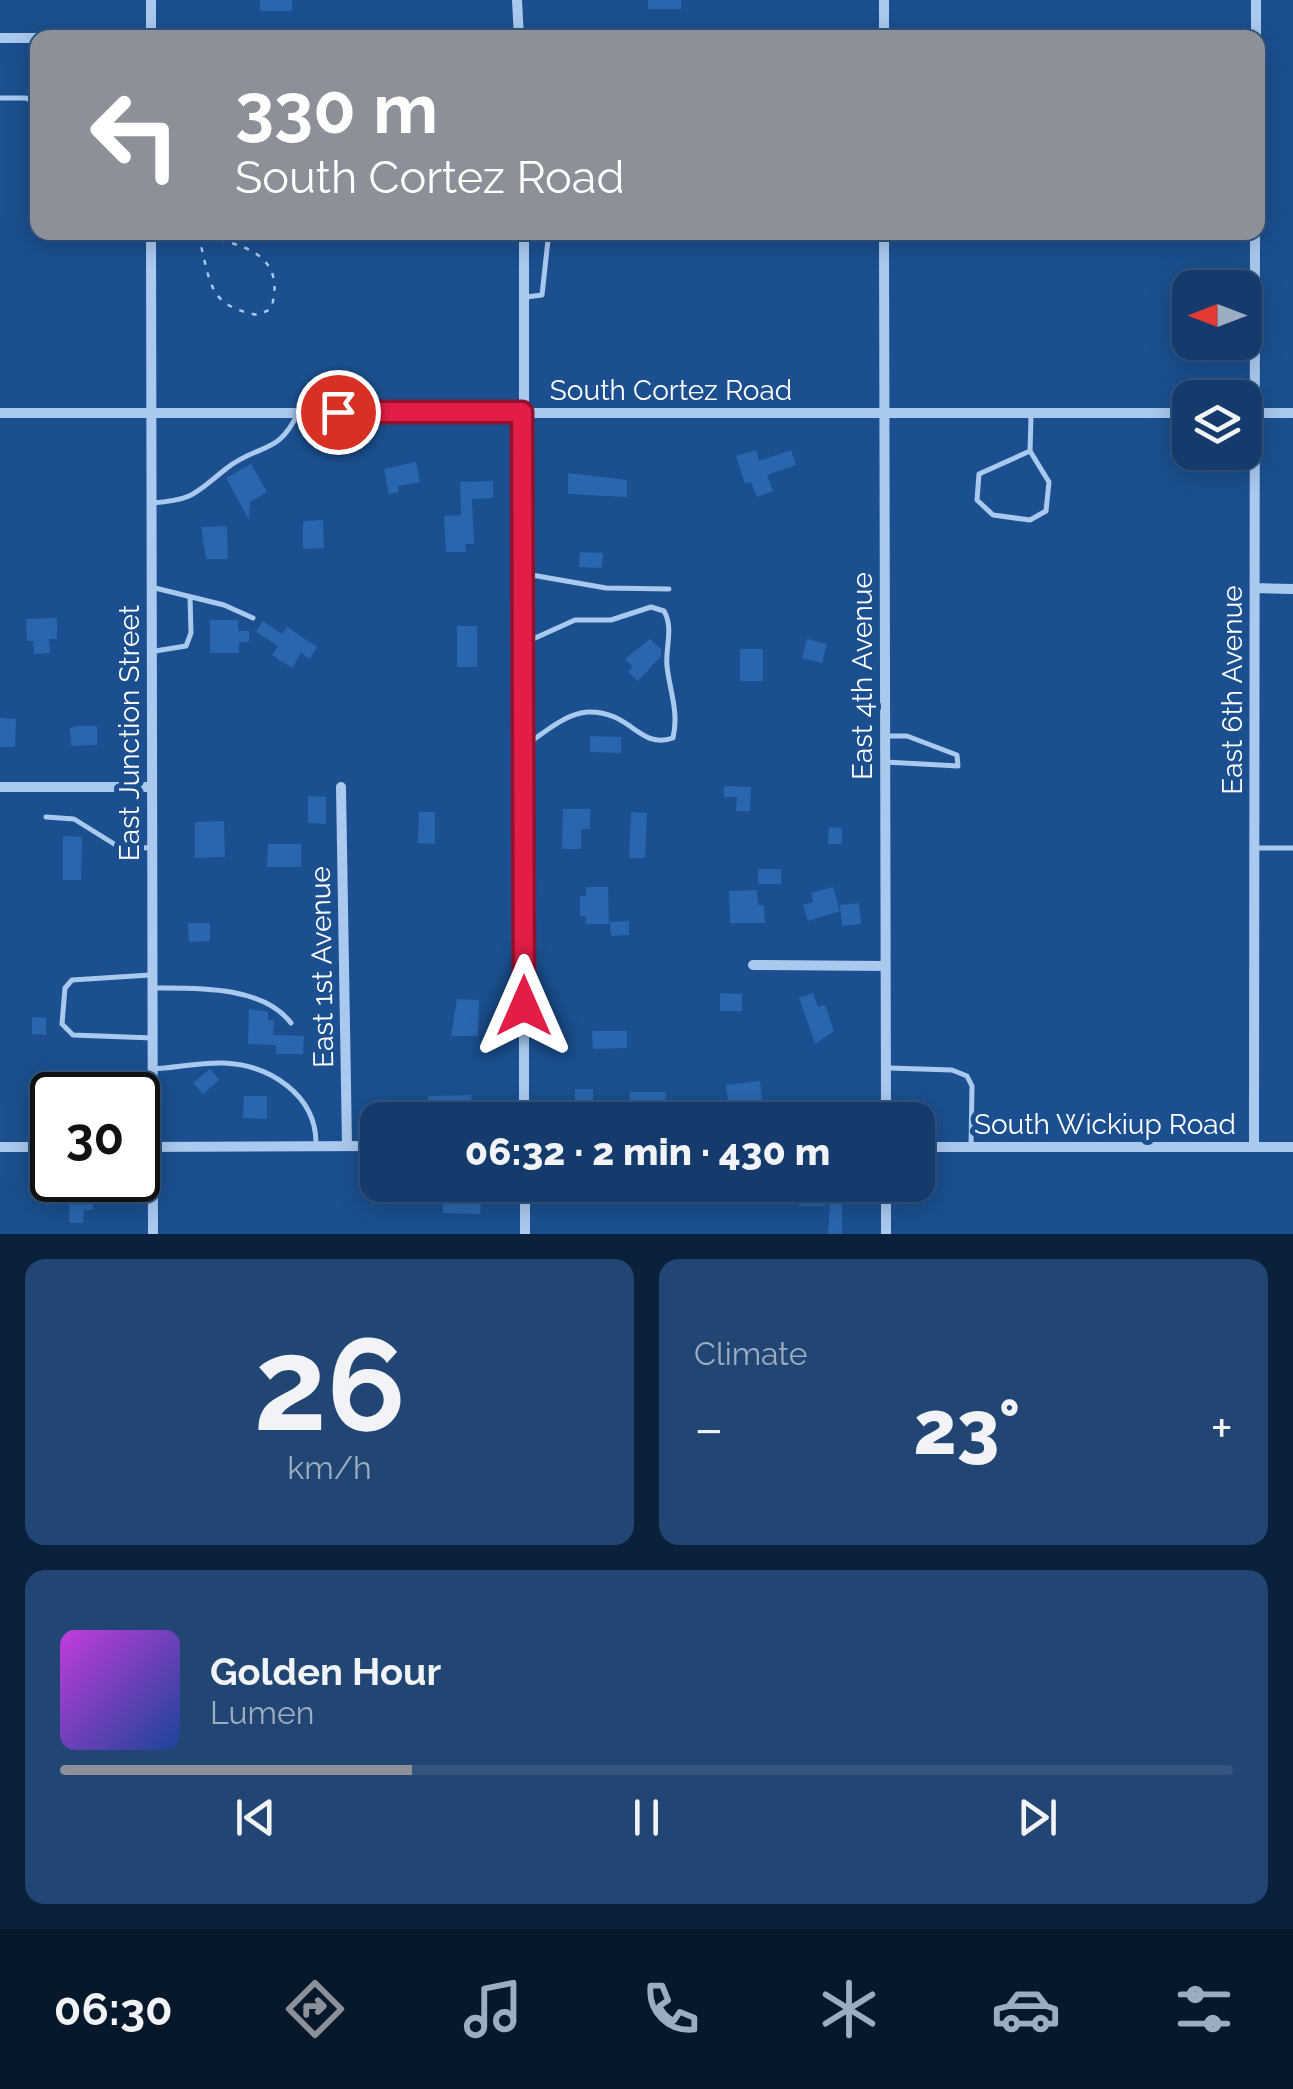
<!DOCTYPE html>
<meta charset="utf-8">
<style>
body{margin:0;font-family:Raleway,sans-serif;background:#214673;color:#f1f3f6;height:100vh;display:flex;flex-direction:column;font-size:38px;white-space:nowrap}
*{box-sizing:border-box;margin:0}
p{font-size:32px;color:#9dadc1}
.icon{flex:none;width:55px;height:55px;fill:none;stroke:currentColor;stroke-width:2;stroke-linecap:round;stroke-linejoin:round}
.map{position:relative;height:1234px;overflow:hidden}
.sheet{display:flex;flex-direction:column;gap:25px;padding:25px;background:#0b203b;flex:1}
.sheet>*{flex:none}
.top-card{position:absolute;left:30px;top:30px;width:1235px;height:210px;border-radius:20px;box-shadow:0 5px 25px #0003,0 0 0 2px #33557e;background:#8c9099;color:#fff;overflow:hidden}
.needle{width:65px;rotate:270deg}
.controls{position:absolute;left:1172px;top:270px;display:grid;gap:20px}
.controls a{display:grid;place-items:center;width:90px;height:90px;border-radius:20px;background:#143b6b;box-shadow:0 5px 25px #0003,0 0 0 2px #33557e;font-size:50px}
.speed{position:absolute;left:30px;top:1072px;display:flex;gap:20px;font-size:50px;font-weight:700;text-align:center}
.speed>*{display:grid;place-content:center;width:130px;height:130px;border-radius:50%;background:#143b6b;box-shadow:0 5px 25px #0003,0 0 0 2px #33557e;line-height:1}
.speed .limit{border:5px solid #111;border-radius:15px;background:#fff;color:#111}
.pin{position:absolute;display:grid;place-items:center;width:85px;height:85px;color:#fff;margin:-42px;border:5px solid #fff;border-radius:50%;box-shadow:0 2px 10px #0007}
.me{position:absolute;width:110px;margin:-55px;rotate:0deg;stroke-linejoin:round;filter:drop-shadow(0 0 8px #0008)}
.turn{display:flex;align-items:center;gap:35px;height:210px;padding:0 40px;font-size:45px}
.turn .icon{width:130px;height:130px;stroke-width:2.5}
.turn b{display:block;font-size:70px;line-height:85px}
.big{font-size:75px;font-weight:800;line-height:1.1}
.sheet .widget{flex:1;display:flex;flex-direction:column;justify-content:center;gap:15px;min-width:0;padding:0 35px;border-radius:20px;background:#214673}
.sheet .dial{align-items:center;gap:0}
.dial b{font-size:130px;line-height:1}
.song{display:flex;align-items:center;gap:30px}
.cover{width:120px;height:120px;border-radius:15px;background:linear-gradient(135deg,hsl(290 70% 55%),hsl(220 70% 35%))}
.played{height:10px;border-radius:5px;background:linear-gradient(90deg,#8c9099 30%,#33557e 30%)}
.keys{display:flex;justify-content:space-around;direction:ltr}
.heat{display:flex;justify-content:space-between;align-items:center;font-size:55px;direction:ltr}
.sheet .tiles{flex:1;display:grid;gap:25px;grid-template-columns:1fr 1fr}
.widget:last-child{grid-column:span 2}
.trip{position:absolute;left:360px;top:1102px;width:575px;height:100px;border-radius:20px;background:#143b6b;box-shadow:0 5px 25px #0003,0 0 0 2px #33557e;font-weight:800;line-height:100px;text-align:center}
.tabs{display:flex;height:160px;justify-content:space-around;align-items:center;background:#08182b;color:#9dadc1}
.tabs .icon{width:70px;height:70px}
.tabs .current{color:#8c9099}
.tabs b{font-size:45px;color:#f1f3f6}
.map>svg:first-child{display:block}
.building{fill:#2a66ad}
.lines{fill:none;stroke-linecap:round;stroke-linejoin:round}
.path{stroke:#a9c9ee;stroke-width:2.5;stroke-dasharray:5 8;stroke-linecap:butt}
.lane{stroke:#a9c9ee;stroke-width:5}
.street{stroke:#a9c9ee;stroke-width:10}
.route-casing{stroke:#92132f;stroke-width:25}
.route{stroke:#e11d48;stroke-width:18}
.labels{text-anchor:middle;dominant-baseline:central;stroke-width:10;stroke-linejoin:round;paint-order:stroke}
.street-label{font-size:28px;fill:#fff;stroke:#1b4f8f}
</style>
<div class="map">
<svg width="1293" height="1234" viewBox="0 0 1293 1234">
<rect width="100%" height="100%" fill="#1b4f8f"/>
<path class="building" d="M260,0h32v11h-32z
M648,0h33v9h-33z
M756,450l3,11 32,-11 5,15 -29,10 6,16 -16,6 -6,-15 -6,2 -9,-28z
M416,462l4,20 -22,4 1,6 -10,2 -5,-25z
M251,464l16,28 -17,10 -1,18 -23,-42z
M568,473l59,7v17l-59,-3z
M493,481v17l-21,1 2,45h-9l1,8h-20l-2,-36 17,-1 -1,-33z
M323,520l1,28 -21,1v-28z
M227,526l1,33h-22l-5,-32z
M580,552l23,1 -1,15 -23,-1z
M57,618v21h-8l1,14 -16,1 -1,-13h-6l-1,-22z
M210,620h28v11h11v11h-10v11h-29z
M263,621l19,13 5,-7 30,20 -7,12 -9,-6 -9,15 -20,-13 6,-9 -22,-14z
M457,626h20v41h-20z
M650,639l11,10v7l-23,25 -10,-9 5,-5 -8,-8z
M807,639l20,5 -5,19 -20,-5z
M740,649h23v32h-23z
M0,718l16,1 -1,28h-15z
M78,726h19v19l-26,1 -1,-18z
M590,736l31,1v16l-31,-1z
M724,786l27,1 -1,24h-14l1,-14h-13z
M308,796l18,1v27l-18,-1z
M563,809h27v20h-9v20h-19z
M419,812h16v32l-17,-1z
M631,812l16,1 -2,45h-16z
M224,821l1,36 -30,1v-36z
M829,827l13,1v16h-14z
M63,836l19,1 -1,43h-18z
M268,844h33v23h-34z
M758,869h23v15h-23z
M586,887h22l1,37h-23v-8h-6v-20h6z
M833,887l7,24 -32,10 -5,-16 10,-3 -2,-9z
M757,890l1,15h6l1,18h-35l-1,-32z
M859,903l2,21 -19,2 -2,-21z
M629,921v14l-18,1 -1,-14z
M188,923h22v18l-21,1z
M720,993l22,1v17h-22z
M813,993l5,14 7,-2 9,26 -19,13 -16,-46z
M457,999l22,1 -1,36h-27z
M249,1009l19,3v8h6l-1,15 31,1 -1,18h-27v-9l-28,-1z
M32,1017l14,1v17l-14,-1z
M592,1031h35v17l-34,1z
M210,1069l9,11 -16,14 -10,-11z
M760,1081l3,25 -34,4 -3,-25z
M35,1086l17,1v28h-18z
M575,1089h18v31l-18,-3z
M630,1092h36l-1,21 -36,-1z
M472,1095l-1,5h12l-1,20h-30v-14l-23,3 -1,-13z
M244,1096h23v23l-24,-1z
M70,1180l24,1 -1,29h-9l-1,13h-14z
M799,1190h24l1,16h-25z
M443,1200l38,1 -1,13 -37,-1z
M830,1201h12v33h-14z"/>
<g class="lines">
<path class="path" d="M168,232c46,8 124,8 103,77l-13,6c-51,-9 -47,-33 -59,-77"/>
<path class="lane" d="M0,98h26l12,6
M526,297l16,-2 6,-55 -21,-6
M1030,451l-51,23 -2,26 16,15 37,5 16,-9 3,-29 -19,-31 1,-35
M152,503c43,-3 43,-10 75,-35 32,-25 51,-12 71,-55
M526,574l80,14 63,1
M155,588l69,17 29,13
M524,643l51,-23h36l40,-13 13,4c10,17 1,37 3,55 3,27 12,45 6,72 -34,12 -41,-27 -85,-26 -22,1 -44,21 -62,33
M155,651l31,-5 5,-13 -1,-36
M885,762l73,4 -1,-11 -50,-19h-19
M46,817l28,2 45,28 33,1
M1257,848h36
M150,975l-78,5 -7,8 -3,36 11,11 80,3
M155,988c43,0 108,-2 136,35
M889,1068l63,2 15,6 5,10 -1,61
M153,1069c23,-1 47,-7 71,-6 46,2 92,32 92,80"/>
<path class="street" d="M151,0v38
M517,0l2,38
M884,0v38
M0,38h38
M1256,38v-38
M151,232l2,1002
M884,232l2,888
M0,413h1190
M1245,413h48
M1255,588l38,1
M0,787h152
M341,787l6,359
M753,965l132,1
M524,1120v-888
M0,1147h52
M138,1147l240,-1
M918,1147h375
M1254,1147l1,-915
M525,1185v49
M886,1185v49"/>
</g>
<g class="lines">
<defs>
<path id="route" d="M338,412h184l2,594"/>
</defs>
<use href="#route" class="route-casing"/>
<use href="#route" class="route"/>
</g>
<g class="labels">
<g class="street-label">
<text x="671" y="390">South Cortez Road</text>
<text transform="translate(862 676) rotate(-90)">East 4th Avenue</text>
<text transform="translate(1232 690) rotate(-90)">East 6th Avenue</text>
<text transform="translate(129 733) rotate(-90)">East Junction Street</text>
<text transform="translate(322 967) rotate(-91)">East 1st Avenue</text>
<text x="1105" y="1124">South Wickiup Road</text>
</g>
</g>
</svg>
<div class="controls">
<a><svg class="needle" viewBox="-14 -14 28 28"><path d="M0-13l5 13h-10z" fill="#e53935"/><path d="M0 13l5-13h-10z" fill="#9dadc1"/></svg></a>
<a><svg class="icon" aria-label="layers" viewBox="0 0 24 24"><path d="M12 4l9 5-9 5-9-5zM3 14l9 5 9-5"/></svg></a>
</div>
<div class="speed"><div class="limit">30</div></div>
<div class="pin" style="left:338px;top:412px;background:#d93025"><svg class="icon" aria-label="arrive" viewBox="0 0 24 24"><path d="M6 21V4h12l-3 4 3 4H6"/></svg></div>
<svg class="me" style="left:524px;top:1006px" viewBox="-20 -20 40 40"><path d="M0-17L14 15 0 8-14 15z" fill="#e11d48" stroke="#fff" stroke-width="4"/></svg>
<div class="trip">06:32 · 2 min · 430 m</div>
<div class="top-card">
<div class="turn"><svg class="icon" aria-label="left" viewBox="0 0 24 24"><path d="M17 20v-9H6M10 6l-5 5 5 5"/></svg><div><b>330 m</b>South Cortez Road</div></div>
</div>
</div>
<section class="sheet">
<div class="tiles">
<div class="widget dial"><b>26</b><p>km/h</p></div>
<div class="widget"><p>Climate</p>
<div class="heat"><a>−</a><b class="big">23°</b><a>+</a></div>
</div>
<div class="widget">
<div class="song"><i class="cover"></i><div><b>Golden Hour</b><p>Lumen</p></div></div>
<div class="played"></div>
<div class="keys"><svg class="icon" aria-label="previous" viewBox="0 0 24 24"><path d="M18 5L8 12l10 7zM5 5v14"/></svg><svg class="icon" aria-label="pause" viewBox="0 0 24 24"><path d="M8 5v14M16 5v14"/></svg><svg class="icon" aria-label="next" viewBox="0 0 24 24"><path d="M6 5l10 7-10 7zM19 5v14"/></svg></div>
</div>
</div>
</section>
<nav class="tabs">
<b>06:30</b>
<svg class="icon current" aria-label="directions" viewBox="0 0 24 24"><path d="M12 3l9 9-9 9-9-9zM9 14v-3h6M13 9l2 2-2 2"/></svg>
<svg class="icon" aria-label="music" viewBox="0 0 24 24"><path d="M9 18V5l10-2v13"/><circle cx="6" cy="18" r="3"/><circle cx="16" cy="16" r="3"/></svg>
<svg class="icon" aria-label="phone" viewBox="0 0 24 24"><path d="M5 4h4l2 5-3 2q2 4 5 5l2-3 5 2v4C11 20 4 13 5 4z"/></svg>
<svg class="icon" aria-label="climate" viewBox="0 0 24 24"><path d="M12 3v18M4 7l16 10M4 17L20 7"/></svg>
<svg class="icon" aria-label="car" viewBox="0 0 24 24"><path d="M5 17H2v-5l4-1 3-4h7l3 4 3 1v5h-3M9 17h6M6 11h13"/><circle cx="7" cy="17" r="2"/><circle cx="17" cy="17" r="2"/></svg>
<svg class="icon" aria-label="filters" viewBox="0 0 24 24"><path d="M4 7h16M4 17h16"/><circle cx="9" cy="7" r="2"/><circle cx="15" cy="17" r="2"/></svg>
</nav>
